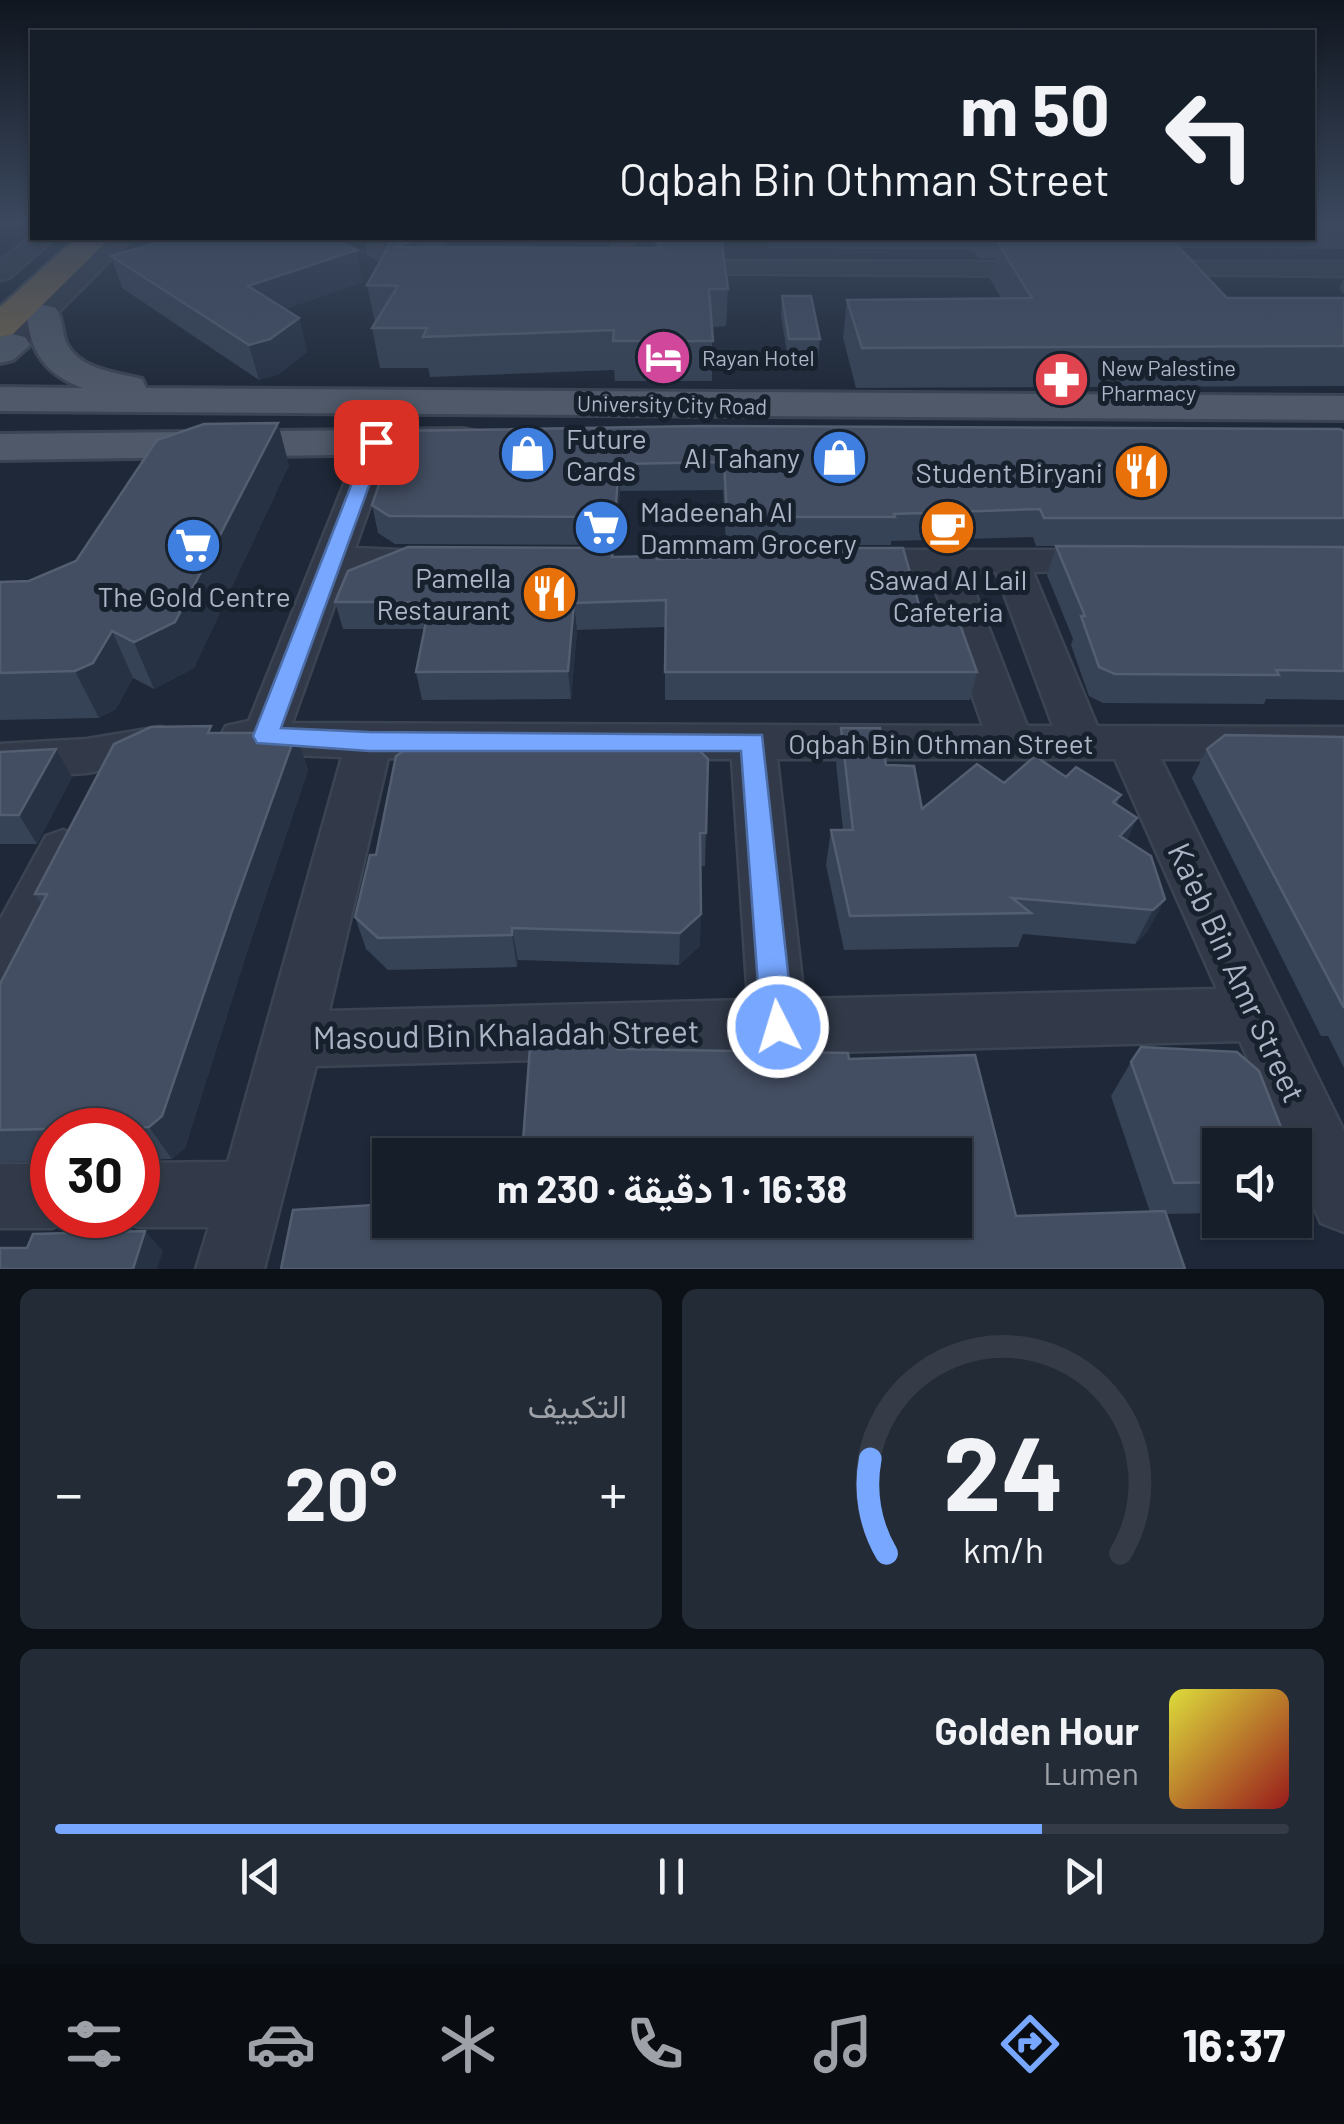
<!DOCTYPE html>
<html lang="ar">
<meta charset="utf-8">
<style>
body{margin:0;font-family:Barlow,Vazirmatn,sans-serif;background:#232b36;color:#f1f3f6;direction:rtl;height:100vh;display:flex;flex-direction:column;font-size:38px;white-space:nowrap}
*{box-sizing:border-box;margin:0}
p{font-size:32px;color:#9ea2a8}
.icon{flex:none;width:55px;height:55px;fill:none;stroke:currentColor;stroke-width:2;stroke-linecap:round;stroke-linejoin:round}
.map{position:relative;height:1269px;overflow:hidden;direction:ltr}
.sheet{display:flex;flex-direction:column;gap:20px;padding:20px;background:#0c1017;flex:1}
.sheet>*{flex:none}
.top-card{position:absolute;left:30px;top:30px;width:1285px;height:210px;border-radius:0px;box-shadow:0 2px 8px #0004,0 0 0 2px #353c47;direction:rtl;background:#161e2a;color:#f1f3f6;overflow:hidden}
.fabs{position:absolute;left:1202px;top:1128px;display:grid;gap:20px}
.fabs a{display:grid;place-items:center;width:110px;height:110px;border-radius:0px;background:#161e2a;box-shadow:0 2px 8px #0004,0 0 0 2px #353c47;font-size:50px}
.speed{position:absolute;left:30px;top:1108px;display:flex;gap:20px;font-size:50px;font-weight:700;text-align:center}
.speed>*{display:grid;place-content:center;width:130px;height:130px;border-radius:50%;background:#161e2a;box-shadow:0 2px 8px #0004,0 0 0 2px #353c47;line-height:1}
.speed .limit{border:15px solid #d22;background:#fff;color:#111}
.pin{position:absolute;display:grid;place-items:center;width:85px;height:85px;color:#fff;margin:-42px;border-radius:20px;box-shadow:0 5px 15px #0006}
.me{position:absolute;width:110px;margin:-55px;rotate:355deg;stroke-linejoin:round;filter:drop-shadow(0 0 8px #0008)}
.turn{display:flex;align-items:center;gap:35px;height:210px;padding:0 40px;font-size:45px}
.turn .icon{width:130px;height:130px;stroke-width:2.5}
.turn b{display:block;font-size:70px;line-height:85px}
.big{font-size:75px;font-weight:700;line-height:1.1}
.sheet .card{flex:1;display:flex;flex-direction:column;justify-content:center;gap:15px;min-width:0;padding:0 35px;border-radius:15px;background:#232b36}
.sheet .dial{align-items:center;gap:0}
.dial svg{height:260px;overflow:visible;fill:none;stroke:#353c47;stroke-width:7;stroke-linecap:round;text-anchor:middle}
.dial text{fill:#f1f3f6;stroke:none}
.song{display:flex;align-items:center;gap:30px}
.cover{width:120px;height:120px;border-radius:15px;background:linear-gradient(135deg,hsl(60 70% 55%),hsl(0 70% 35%))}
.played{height:10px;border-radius:5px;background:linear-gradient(90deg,#77a7ff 80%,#353c47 80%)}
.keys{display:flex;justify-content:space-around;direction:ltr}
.heat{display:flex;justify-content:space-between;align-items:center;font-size:55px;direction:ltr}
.sheet .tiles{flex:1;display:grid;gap:20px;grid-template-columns:1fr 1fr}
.card:last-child{grid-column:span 2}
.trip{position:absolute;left:372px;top:1138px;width:600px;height:100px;border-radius:0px;background:#161e2a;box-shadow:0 2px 8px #0004,0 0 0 2px #353c47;font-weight:700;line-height:100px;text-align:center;direction:rtl}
.tab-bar{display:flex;height:160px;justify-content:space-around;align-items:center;background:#090c11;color:#9ea2a8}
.tab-bar .icon{width:70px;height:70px}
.tab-bar .selected{color:#77a7ff}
.tab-bar b{font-size:45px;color:#f1f3f6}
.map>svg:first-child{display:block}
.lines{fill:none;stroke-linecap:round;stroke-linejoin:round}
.minor-casing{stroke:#3b4452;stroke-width:5}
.major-casing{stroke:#3b4452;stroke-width:6}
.highway-casing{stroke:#3c4553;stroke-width:5}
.minor{fill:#323a49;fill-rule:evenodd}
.major{fill:#4f5969;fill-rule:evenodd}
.highway{fill:#6f634e;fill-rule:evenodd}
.wall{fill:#364255}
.shaded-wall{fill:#273245}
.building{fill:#434e62;stroke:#535e71;stroke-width:2.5}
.route{fill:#77a7ff;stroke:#4d6da6;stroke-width:2.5}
.labels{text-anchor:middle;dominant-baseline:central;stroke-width:10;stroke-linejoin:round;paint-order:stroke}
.far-poi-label{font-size:22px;fill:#acb5c6;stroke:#17202d;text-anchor:start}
.far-street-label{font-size:22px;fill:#acb5c6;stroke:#17202d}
.poi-label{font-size:28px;fill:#acb5c6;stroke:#17202d;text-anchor:end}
.street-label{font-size:28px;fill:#acb5c6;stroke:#17202d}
.near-street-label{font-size:32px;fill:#acb5c6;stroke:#17202d}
</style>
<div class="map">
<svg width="1344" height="1269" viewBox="0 0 1344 1269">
<rect width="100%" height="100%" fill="#1e2838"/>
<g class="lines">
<defs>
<path id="minor" d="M32,236l23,2 -46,40 -9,2v-19z
M108,238h24l-122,123 -10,2v-23z
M368,238h22l-1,7 19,11 38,7 4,5 -12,7 -45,-8 -24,-14z
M613,238h22l-4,35h-16l-4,-5z
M671,261l377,1 12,7 -12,7 -385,-3 -4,-5 4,-5z
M1146,262h198v14l-206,-2 -4,-5z
M377,433l11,2 5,7 -38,106 88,4 5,8 -5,8 -13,3 -83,-1 -55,153 691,3 -54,-154 -89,-3 -5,-8 5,-8 13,-3h252l13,3 5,8 -5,8 -85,3 64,154 247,1v32h-183l183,372v101l-23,-9 -26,-59v-19h-8l-47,-104 -924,25 -52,203h-68l13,-42h-71l-23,-9 -1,-3h24v-52l90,-1 114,-405 -100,-4 -16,-5 -6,-11 6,-11 23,-5 112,-279 5,-7zM967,572h29l57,154h-26zM388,758l344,1 16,241 -419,11zM777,759h338l102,230 -413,10z
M160,727l16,4 6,12 -6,12 -89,18 -87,5v-34l87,-5z
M63,830l17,6 8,14 -69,140 -19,8v-78l46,-84z
M0,1164h52v51h24l-1,4 -23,9h-52z"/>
<path id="major" d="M44,305l12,3c8,12 5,26 12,38 14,24 50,27 74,33l4,9 1198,8v24l-1344,-9v-24l83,1c-36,-13 -53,-35 -56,-73l5,-7z
M12,334l13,3 5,8 -17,15 -13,3v-26z
M463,429l15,3 6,9 -6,9 -15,3 -463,7v-26z"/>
<path id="highway" d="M76,238h34l-97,96 -13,3v-30z"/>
</defs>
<use href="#minor" class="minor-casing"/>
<use href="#major" class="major-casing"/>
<use href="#highway" class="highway-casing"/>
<use href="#minor" class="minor"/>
<use href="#major" class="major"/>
<use href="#highway" class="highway"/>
</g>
<path class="wall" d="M1312,221h32v28l-165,-1 48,50h117v88l-488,2 -13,-50 4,-38 154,-2 -11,-19 5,-21h-17l-4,-8 -205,-2 -1,-10h544z
M405,238h49l-4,9 206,1 -1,-10h64l9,51 -2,37 -14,1v54h-97l-1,-11 -184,7 -2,-9h-48l-8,-40 3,-5 -8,-38z
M267,243l96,39 -78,27 14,9 8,34 -28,22 -20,6 -137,-92 -11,-32z
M1344,277v17l-5,-5z
M782,296l38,43 -2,20h-30l-7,-43z
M1344,431v115h-308l-3,-9 -142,4v4h-165l-3,-55 -103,1 -4,54 -221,-1 -17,-11 -6,-28 12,-35 -1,-6z
M289,465l-95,203 -40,21 -21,-11 -17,31 -17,9 -99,2v-138l29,-1z
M1056,546l288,1v153l-78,-1 -2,5 -161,-1 -14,-7 -18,-51 2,-6 -26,-64z
M613,548v9l44,2 71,-1 1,-10 194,71 54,53 -7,28h-305v-73l-88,3 -6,69 -149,1 -6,-28 8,-43h-81l-8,-27z
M841,728l45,37 36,44 82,-26 62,-6 55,18 -4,9 20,14 -10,22 38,59 -18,33 -12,12 -112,-10 -5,13 -174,3 -18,-85 5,-35h12l-7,-67z
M214,733h82l12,37 -60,179 -63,199 -13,11 -34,1v-30h-86v31l-52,1v-178l41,-80 -6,-10z
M492,735l1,9 215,15 -3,107h-5v80l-21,19 -161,-5 -1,7 -129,3 -22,-21 -11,-32 21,-62z
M1344,737v331l-16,-32h-7l-129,-258 15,-29z
M0,752l72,25 -35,67h-37z
M617,1049l232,10 167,157 134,-4 -39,-116 20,-34 89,83v68l-54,1 -885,55 109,-49h565z"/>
<path class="shaded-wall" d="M445,238h9l-7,19 -3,-17z
M416,240l6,36 -28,-29z
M357,250l6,32 -106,37 -9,-33z
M299,318l8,34 -28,22 -20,6 -10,-35z
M278,423l11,42 -95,203 -40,21 -20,-47z
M619,464l1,27 -4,54 -1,-28z
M574,603l3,27 -6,69 -3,-28z
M112,631l21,47 -17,31 -17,9 -24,-47z
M296,733l12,37 -60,179 -63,199 -13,11 -23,-32 82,-213z
M56,749l16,28 -35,67 -18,-29z
M1137,818l-15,34 -2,-16z
M1165,899l-18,33 -12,12 18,-34z
M701,914l-1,32 -21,19 1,-32z
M512,928l6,32 -1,7 -5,-32z
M145,1231l18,20 -6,18h-24z"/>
<path class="building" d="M200,238h63l4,5 17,-5h48l25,12 -109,36 51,32 -29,21 -21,6 -138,-89 42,-12z
M393,238l23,2 -22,7 269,1 -6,-5h65l6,46h-19l4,52h-100l1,-11 -191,7 4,-9h-55l26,-42 -31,-1z
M998,243h177l52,55h117v48l-482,2 -15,-48 185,-2z
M782,296h29l9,43h-31z
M278,423l-103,199 -41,20 -22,-11 -19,32 -18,8 -75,2v-91l29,-1 47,-20 81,-121 47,-16z
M700,426l640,3 4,2v87h-300l-4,-9 -146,5 1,3h-168l-3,-55 -105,2 -4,53 -226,-1 -17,-11 14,-41h-3l12,-30 6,-3z
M1056,546l288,1v124l-68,-1 3,5 -164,-1 -16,-7 -18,-51h4z
M408,547l205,1 -1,9 45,-1v3l72,-1v-10h174l20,71h35l19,53h-312l1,-72 -92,3 -6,68 -152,1 14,-70h-95l13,-31z
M211,726l-3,7h88l-65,181 -69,202 -13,11 -149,3v-146l47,-90h-12l79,-150 37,-17z
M841,728h39l6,37 28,1 8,43 55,-45 27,19 31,-27 31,21 10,-10 45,28 -8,7 24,16 -17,18 31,20 14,43 -12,11 -141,-12 19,15 -181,3 -19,-86h22z
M492,735l-1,9 129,-5 72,4 16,16 -2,74h-6l1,81 -21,19 -168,-5v7l-134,3 -23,-21 15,-62h6l20,-99 26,-17z
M1225,735l119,2v271l-137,-259z
M56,749l-37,66h-19v-63z
M617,1044v5l231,4 1,6 126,-4 41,161 149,-5 20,58h-904l12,-59 97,-6v16h565v-65h-433l8,-108z
M1141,1047l96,5 22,19 29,74h-68v37l-46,1 -43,-121z
M1295,1163l7,18h-7z
M145,1231l-12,38h-133v-21h27l6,-14z"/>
<linearGradient id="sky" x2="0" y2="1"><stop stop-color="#10161f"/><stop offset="0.56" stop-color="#3b485e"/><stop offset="1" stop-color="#3b485e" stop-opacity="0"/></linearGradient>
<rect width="1344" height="398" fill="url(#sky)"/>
<path class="route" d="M376,437l9,5 -104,286 88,4 393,3 32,292 -5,11 -11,4 -12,-4 -5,-11 -20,-276h-372l-112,-8 -4,-7 115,-294z"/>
<defs>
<symbol id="hotel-disc" viewBox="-11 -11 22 22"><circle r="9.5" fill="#d1479c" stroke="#17202d"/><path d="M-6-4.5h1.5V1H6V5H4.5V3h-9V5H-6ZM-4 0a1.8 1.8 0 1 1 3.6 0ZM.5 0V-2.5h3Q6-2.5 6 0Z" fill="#fff"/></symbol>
<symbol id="pharmacy-disc" viewBox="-11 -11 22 22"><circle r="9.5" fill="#e0444e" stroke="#17202d"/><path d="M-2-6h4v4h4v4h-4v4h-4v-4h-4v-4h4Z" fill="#fff"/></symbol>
<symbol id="shop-disc" viewBox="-11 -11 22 22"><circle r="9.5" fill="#3f7fe0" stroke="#17202d"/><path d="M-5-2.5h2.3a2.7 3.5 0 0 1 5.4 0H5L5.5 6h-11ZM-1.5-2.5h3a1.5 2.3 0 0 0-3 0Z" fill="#fff"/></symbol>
<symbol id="restaurant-disc" viewBox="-11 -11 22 22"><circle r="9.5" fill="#e8710a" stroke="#17202d"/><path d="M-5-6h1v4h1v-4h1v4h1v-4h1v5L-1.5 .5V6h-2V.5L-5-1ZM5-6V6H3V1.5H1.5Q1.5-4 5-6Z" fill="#fff"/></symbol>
<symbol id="supermarket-disc" viewBox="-11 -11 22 22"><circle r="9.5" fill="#3f7fe0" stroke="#17202d"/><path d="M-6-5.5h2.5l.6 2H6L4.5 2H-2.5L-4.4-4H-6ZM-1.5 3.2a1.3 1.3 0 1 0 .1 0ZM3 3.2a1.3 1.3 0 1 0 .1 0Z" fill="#fff"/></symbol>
<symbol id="cafe-disc" viewBox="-11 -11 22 22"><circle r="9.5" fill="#e8710a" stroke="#17202d"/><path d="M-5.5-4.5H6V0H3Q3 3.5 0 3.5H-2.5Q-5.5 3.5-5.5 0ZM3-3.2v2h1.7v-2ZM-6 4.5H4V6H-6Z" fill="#fff"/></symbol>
</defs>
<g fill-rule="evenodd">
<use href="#hotel-disc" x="632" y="326" width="63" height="63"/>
<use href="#pharmacy-disc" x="1030" y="348" width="63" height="63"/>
<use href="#shop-disc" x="496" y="422" width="63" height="63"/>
<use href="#shop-disc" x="808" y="426" width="63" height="63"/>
<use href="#restaurant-disc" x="1110" y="440" width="63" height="63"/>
<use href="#supermarket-disc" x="570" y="496" width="63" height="63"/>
<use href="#cafe-disc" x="916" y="496" width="63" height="63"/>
<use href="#supermarket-disc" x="162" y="514" width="63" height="63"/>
<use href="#restaurant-disc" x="518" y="562" width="63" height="63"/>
</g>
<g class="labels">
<g class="far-poi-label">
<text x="702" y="357">Rayan Hotel</text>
<text x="1101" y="367">New Palestine<tspan x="1101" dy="25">Pharmacy</tspan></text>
</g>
<g class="far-street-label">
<text transform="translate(672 404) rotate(1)">University City Road</text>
</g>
<g class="poi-label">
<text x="566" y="438" text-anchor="start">Future<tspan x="566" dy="32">Cards</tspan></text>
<text x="800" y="457">Al Tahany</text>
<text x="1103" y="472">Student Biryani</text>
<text x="640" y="511" text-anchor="start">Madeenah Al<tspan x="640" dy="32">Dammam Grocery</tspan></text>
<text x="511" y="577">Pamella<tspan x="511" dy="32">Restaurant</tspan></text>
<text x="948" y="579" text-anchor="middle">Sawad Al Lail<tspan x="948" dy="32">Cafeteria</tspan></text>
<text x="194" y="596" text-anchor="middle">The Gold Centre</text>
</g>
<g class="street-label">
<text x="941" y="743">Oqbah Bin Othman Street</text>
</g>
<g class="near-street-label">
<text transform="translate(1238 972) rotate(65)">Ka'eb Bin Amr Street</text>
<text transform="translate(506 1033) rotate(-1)">Masoud Bin Khaladah Street</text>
</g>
</g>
</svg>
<div class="fabs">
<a><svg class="icon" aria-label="sound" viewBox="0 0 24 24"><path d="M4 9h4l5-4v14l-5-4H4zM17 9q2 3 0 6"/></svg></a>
</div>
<div class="speed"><div class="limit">30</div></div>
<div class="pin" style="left:376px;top:442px;background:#d93025"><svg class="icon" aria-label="arrive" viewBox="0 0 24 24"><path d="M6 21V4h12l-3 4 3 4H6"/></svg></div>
<svg class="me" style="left:778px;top:1027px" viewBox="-20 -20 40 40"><circle r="17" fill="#77a7ff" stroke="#fff" stroke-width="3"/><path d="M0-11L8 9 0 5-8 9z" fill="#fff"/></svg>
<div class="trip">16:38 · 1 دقيقة · 230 m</div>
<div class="top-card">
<div class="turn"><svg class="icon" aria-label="left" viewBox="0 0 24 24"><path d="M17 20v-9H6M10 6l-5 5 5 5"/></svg><div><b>50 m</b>Oqbah Bin Othman Street</div></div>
</div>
</div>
<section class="sheet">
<div class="tiles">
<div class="card dial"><svg viewBox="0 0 100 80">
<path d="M14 69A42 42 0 1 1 86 69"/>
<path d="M14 69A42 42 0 0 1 9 40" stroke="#77a7ff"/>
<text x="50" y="56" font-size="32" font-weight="700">24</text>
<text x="50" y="72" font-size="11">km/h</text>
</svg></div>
<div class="card"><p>التكييف</p>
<div class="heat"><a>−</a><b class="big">20°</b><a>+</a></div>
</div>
<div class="card">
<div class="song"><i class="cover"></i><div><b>Golden Hour</b><p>Lumen</p></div></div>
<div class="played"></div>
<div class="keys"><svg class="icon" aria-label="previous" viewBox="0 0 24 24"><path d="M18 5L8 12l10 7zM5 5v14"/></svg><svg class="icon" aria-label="pause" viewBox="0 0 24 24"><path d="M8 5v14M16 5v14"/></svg><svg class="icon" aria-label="next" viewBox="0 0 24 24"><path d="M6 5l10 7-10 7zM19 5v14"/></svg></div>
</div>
</div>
</section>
<nav class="tab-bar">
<b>16:37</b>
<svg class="icon selected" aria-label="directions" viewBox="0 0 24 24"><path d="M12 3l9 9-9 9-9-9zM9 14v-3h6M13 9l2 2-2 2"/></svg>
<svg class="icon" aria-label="music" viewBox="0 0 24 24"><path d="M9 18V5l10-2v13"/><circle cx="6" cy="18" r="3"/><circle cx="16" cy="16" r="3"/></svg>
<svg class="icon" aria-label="phone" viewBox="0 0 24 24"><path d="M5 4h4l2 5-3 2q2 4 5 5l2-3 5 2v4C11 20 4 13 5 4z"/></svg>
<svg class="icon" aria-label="climate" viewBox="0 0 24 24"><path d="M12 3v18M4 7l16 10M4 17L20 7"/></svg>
<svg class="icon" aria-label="car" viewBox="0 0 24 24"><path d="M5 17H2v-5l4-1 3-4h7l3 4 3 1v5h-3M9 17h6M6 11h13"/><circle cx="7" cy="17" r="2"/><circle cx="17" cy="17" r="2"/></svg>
<svg class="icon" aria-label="filters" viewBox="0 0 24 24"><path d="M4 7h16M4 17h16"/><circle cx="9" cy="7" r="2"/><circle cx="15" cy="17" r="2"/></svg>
</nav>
